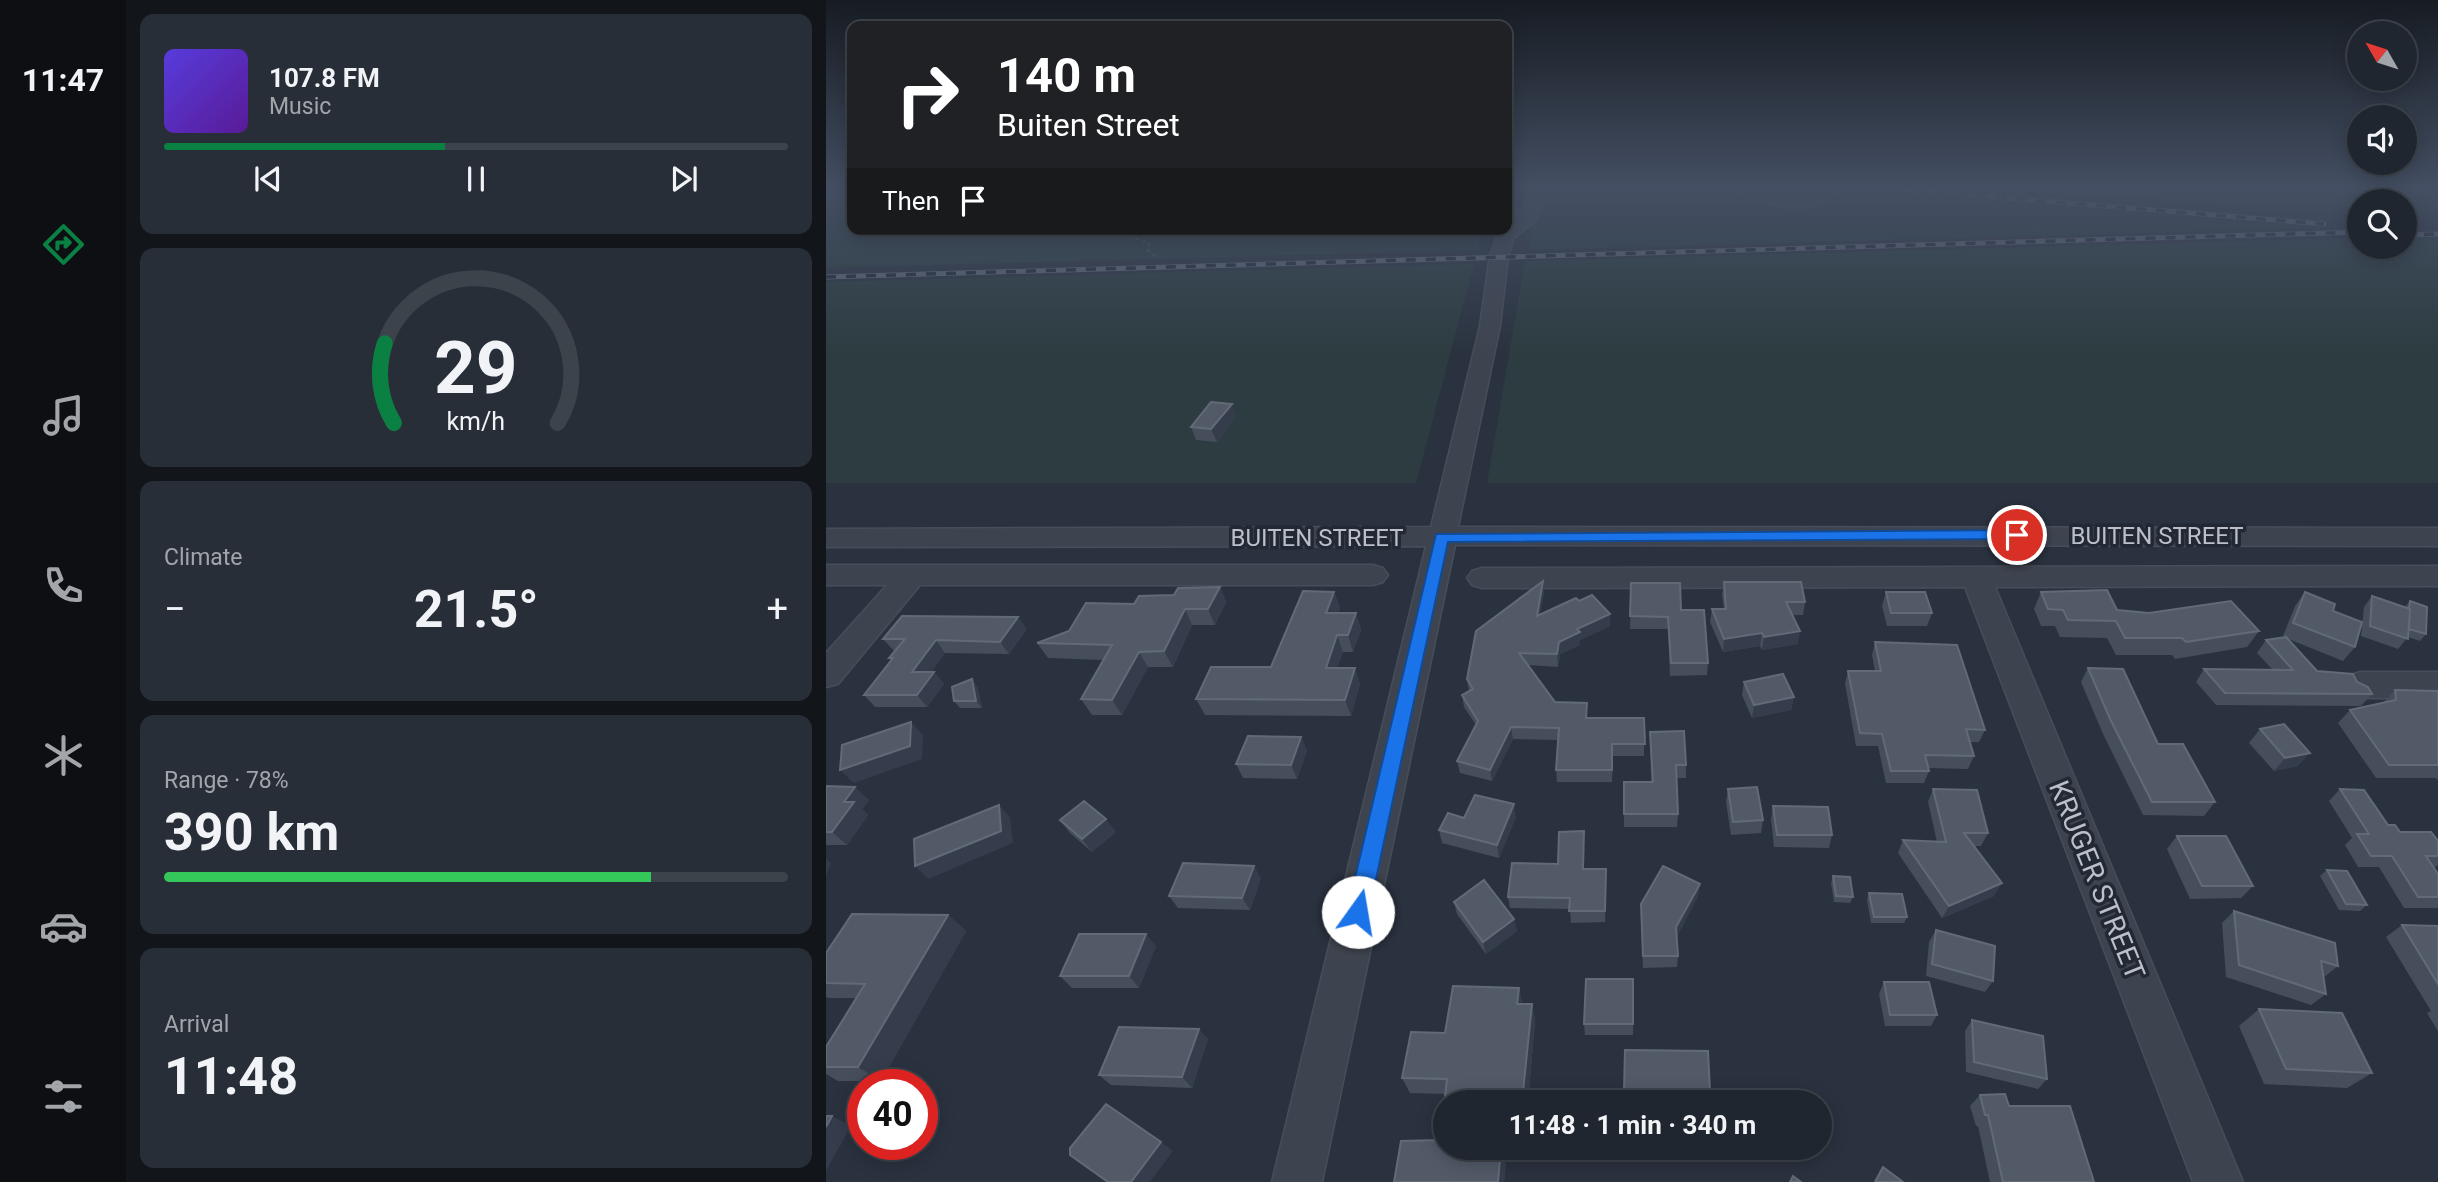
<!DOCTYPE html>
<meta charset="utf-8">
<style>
body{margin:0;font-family:Roboto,sans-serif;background:#282e37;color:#f1f3f6;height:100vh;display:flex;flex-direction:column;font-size:26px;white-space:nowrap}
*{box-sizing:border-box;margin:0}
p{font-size:23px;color:#a2a5aa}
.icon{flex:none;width:38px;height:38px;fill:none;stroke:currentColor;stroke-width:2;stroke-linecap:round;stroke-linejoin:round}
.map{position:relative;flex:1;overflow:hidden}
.side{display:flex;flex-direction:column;gap:14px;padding:14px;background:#12151a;width:700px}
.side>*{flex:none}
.top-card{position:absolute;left:21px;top:21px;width:665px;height:214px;border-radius:14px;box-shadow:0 4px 18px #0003,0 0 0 2px #3d434b;background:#202124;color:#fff;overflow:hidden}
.needle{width:46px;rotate:309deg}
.tools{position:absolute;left:1521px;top:21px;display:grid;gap:14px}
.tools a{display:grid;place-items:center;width:70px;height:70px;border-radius:50%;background:#20262f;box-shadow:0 4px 18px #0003,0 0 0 2px #3d434b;font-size:35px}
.speed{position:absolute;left:21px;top:1069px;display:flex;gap:14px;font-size:35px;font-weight:700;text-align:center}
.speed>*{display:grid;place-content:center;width:91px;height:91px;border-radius:50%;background:#20262f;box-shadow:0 4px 18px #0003,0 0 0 2px #3d434b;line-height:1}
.speed .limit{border:10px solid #d22;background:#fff;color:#111}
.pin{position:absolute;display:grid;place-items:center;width:60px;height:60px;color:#fff;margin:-30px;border:4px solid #fff;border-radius:50%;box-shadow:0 2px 7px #0007}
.me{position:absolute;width:77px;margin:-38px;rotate:13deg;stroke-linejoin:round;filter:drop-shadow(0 0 5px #0008)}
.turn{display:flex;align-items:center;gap:24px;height:147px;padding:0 35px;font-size:32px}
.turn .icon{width:91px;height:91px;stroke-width:2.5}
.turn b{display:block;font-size:49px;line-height:60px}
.then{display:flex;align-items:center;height:66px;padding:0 35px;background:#0003;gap:14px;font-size:26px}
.big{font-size:52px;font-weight:700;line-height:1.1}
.side .tile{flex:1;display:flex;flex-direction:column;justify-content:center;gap:10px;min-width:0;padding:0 24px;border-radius:14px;background:#282e37}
.side .dial{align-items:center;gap:0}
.dial svg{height:182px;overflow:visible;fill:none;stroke:#3d434b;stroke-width:7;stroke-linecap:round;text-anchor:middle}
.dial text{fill:#f1f3f6;stroke:none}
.song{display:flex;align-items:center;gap:21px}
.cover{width:84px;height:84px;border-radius:10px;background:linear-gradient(135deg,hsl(250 70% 55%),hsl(270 70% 35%))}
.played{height:7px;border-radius:4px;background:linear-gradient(90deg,#0b8043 45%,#3d434b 45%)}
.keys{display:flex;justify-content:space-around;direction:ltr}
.heat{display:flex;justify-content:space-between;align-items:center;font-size:38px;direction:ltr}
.charge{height:10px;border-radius:5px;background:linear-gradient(90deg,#34c759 78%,#3d434b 0)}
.trip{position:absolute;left:607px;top:1090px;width:399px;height:70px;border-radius:35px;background:#20262f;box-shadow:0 4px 18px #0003,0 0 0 2px #3d434b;font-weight:700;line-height:70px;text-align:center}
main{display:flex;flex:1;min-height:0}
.menu{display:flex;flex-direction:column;width:126px;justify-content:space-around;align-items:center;background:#0d0f13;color:#a2a5aa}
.menu .icon{width:49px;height:49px}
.menu .on{color:#0b8043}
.menu b{font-size:32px;color:#f1f3f6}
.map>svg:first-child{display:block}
.green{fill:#2c3c40}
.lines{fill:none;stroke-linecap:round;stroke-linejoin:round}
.minor-casing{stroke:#474d59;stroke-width:3}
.path{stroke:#455558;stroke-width:2;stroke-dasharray:3.5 3.5;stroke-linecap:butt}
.minor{fill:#3e444f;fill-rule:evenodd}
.rail-casing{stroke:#606876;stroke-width:5}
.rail{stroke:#222935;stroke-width:3.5;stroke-dasharray:10;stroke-linecap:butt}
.wall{fill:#464e5c}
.shaded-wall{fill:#353d4c}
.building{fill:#525a68;stroke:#626a77;stroke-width:2}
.route{fill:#1a73e8;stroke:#114b97;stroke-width:2}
.labels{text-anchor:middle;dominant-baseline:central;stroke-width:7;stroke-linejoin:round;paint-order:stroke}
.street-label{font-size:24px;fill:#babfca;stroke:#222935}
.near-street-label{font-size:28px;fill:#babfca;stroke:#222935}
</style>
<main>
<nav class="menu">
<b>11:47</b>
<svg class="icon on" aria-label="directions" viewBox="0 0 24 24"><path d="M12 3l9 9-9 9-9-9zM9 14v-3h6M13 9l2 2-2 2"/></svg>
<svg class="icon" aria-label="music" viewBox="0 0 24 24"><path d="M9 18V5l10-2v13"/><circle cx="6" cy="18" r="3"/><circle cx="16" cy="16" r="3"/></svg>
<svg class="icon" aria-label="phone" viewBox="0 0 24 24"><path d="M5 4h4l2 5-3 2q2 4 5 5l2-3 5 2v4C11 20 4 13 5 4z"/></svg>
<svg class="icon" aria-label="climate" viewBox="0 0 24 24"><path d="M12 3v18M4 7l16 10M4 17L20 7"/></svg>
<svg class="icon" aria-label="car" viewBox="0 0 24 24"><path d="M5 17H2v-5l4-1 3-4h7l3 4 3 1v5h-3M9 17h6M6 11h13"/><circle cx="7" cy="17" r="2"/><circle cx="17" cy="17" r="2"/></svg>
<svg class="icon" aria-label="filters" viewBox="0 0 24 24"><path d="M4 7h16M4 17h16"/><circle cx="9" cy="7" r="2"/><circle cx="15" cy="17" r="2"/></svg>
</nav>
<section class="side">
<div class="tile">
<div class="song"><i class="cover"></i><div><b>107.8 FM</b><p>Music</p></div></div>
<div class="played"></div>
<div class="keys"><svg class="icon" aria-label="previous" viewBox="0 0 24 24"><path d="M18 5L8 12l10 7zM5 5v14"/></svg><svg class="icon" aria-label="pause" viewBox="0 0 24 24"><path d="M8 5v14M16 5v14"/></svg><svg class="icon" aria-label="next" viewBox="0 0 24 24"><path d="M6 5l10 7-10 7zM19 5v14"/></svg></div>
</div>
<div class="tile dial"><svg viewBox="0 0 100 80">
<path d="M14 69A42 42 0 1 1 86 69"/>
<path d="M14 69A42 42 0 0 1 10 34" stroke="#0b8043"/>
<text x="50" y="56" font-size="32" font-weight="700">29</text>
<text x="50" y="72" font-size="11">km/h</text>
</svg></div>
<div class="tile"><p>Climate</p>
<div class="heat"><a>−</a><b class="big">21.5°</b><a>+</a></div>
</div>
<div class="tile"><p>Range · 78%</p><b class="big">390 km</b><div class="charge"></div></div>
<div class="tile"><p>Arrival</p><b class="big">11:48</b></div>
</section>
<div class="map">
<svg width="1612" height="1182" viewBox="0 0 1612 1182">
<rect width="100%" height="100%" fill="#2a323f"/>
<path class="green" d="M0,189h26v40h625l3,21 -654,18z
M723,189h172l61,16h30l21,-5 7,-9 18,-2 466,39 -796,22 12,-53z
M1185,189h427v24l-33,1 -1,-13h-45v13h-9z
M1612,236v247h-951l38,-222 834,-23v9h45l1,-10z
M648,264l-58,219h-590v-201z"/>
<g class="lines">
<defs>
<path id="minor" d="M704,189h16l-11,32 -21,17 -6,18 -8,70 -42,201 980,1v18l-983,-1 -133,637h-50l154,-636 -600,1v-18l605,-2 49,-201 10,-70 10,-27h7v-30l6,2 6,15z
M904,189h25l45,9 9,-1 13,-8h17c-26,33 -74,14 -107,3z
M1574,189h38v6l-30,-1z
M0,565h547l10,3 5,7 -5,7 -10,3h-453l-82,99 -12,3v-34l61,-68h-61z
M1612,566v20l-443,1 248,595h-50l-228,-595 -483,1 -10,-3 -5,-7 5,-7 10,-3z
M1534,672h78v26h-78l-12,-4 -4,-9 4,-9z"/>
</defs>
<use href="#minor" class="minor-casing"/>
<path class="path" d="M301,229l5,9 17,4 -1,8 10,9"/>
<use href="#minor" class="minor"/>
<defs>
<path id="rail" d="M1071,189l427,35
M1578,235l34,-1
M0,277l1533,-45"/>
</defs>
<use href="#rail" class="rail-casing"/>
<use href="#rail" class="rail"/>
</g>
<path class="wall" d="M410,416l-19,26 -21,-2 -5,-13z
M717,581l1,12 -4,21 39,-13 31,25 -30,14v5l-20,9 -2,13 -30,-2 27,37 32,16h57v38h-31l-1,26h-55l-1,-12 2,-30 -45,-1 -21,42 -32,-8 -3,-12 19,-36 -12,-18 -2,-12 7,-4 -2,-12z
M898,582l81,20 -2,13h-10l5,29 -36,6 -2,-4 -37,6 -13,-30 2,-13h12l-2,-14z
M805,583l50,27 27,53 -1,12 -37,1 -2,-47h-38z
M394,587l6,15 -11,23h-23l-19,42h-25l-26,48h-30l-11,-16 23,-39 -56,-2 -11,-15 97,-39z
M508,592l6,16 -2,5h18l5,17 -8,22h-10l-6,16 23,16 -9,32 -146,-1 -9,-16 75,-32z
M1060,592l46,21 -5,13h-40l-5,-20z
M1215,592l76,18 142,21 -12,16 -72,12 -3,-4h-56l-9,-17 -47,-1 -5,-11h-14l-7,-17z
M1479,592l28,19 22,36 -12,14 -57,-23 31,33 40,11 15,12 -11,12 -145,-1 -20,-23 8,-13h68l-15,-16 9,-13 19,-3 -2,-1 12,-30z
M1546,596l33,11 5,-6 16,33 -6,7 -12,-4 -10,12 -37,-13 3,-29z
M201,629l-18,25 -64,-1 -14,19h3l10,12 -17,23h-52l-11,-12 27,-34 -2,-3 6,-7h-1l-11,-12z
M1049,642l110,88 -6,12h-10l5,14 -6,13 -40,-1 1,3 -5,12h-38l-8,-37h-22l-11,-63 3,-12h27l-3,-16z
M1262,668l70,76 57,58 -11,14 -61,-1 -40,-81 -22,-52z
M918,682l50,15 -3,13 -39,8 -10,-23z
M151,686l5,22h-22l-6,-7z
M1569,690l43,1v90l-2,-3h-60l-38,-55 12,-13 33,-7z
M1434,729l38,37 -24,5 -25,-28z
M824,732l36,33v13h-9l1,36 -1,13h-53v-45h27z
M475,737l6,14 -10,28 -54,-1 -7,-14z
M0,786l43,14 -7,9 6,6 -21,30h-21z
M902,789l35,31 -2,13 -30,2 -5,-33z
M1107,789l55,44 -7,13h-7l20,50 -52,22 -44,-65 5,-13 34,2 -9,-40z
M1514,789l48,36 12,7 38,9v24l-4,3 4,6v34h-34l-25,-41h-21l-13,-22 7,-7 -23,-37z
M947,806l59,29 -3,13 -55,-1 -3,-28z
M690,817l-17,41 -57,-15 -3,-13 25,-12z
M234,820l56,12 -24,20 -22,-19z
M758,831v38l22,11 -1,42 -34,1 -1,-14 -60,-1 -2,-11 50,-33z
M1351,836l76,50 -12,12 -51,1 -23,-50z
M1501,870l40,35 -7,6 -21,-1 -19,-34z
M1007,876l20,21 -3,6 -16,-1 -3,-19z
M435,878l-11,32 -72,-2 -9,-12z
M1043,893l38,24 -3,6h-33l-4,-23z
M872,896l-21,40 1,20 -1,11 -34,1 -2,-64z
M628,902l60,17 3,12 -31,23 -29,-40z
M1408,911l104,55 -15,12 3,16 -15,11 -85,-28 -4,-54z
M122,915l18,16 -85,150h-43l-12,-7v-27l30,-49h-27l-3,-1v-44z
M1576,925l36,1v105l-11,-18 4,-2 -45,-74z
M1110,930l57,51 -8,11 -59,-16 3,-34z
M330,946l-17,42h-67l-12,-12z
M807,979v56h-48l-1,-11z
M1058,982l53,33 -6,11h-46l-6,-32z
M627,986l66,2 3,16h10l3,17 -7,81h-82v46h82v5h-21l-3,29h-110l7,-41 39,-1 6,-46 -36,-1 -8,-15 9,-46 34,1z
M1433,1009l113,64 -25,15 -83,-4 -25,-58z
M1146,1020l75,59 -9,10 -72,-17 -1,-41z
M382,1039l-16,49 -81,-3 -12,-10z
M799,1050l85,42 -2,9h-84z
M1154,1095l29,11 85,76h-104l-12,-56h-2l-6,-20z"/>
<path class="shaded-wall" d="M406,404l4,12 -19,26 -6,-13z
M717,581l1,12 -6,35 -1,-12z
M394,587l6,15 -11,23 -7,-16z
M508,592l6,16 -8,21 -6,-16z
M359,609l7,16 -19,42 -9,-16z
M530,613l5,17 -8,22 -5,-17z
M784,614v12l-30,14v5l-20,9 -2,13 -1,-13 2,-12 18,-13z
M192,617l9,12 -18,25 -9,-12z
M974,631l-2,13 -36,6 2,-13z
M936,633l-2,13 -37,6 1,-13z
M511,635l6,17 -12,32 -5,-16z
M110,640l9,13 -23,31 -10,-12z
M313,652l9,15 -26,48 -10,-15z
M529,668l5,16 -9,32 -6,-16z
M108,672l10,12 -17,23 -10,-12z
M146,679l5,7 5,22 -6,-7z
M968,697l-3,13 -39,8 2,-13z
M85,722l12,13 -1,24 -68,24 -14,-13z
M685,727l2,12 -21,42 -2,-11z
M475,737l6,14 -10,28 -6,-14z
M1484,753l-12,13 -24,5 11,-13z
M29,787l14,13 -7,9 6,6 -21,30 -15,-13 12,-30z
M688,804l2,13 -17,41 -2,-13z
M173,805l11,13 3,25 -85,36 -13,-13z
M280,819l10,13 -24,20 -10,-13z
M0,859l5,4 -5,13z
M428,866l7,12 -11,32 -8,-12z
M1176,883l-8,13 -52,22 7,-12z
M874,884l-2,12 -22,43v-12z
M122,915l18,16 -85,150 -23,-14z
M688,919l3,12 -31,23 -3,-12z
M320,934l10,12 -17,42 -10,-12z
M693,988l3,16h-5z
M706,1004l3,17 -7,81h-6z
M373,1029l9,10 -16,49 -10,-11z
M6,1116l19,10 -25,45v-44z
M335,1142l12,9 -23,31h-19z
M675,1148h4l2,5 -3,29h-6z"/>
<path class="building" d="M385,402l21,2 -21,25 -20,-2z
M717,581l-6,35 39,-18 3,3 13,-6 18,19 -33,15 3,3 -21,10 -2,12 -38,-1 36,49 32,1 -1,15h58l1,26h-33v26h-56l3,-42 -48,-1 -21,43 -33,-9 21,-40 -16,-26 11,-6 -6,-10 9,-48z
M898,582h77l4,20h-19l14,29 -36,6 -2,-4 -38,6 -12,-30h14z
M805,583h49l1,27h23l4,53h-37l-3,-46 -38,-1z
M394,587l-12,22h-23l-21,42 -25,1 -27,48 -31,-1 31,-54 -75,-2 32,-12 17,-28 48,1 5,-8 35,-1 4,-7z
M1281,590l10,20 32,3 82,-12 28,30 -73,11 -4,-4h-57l-9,-17 -48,-1 -5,-10 -15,-1 -7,-17z
M477,591l31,1 -8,21h30l-8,22h-11l-11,33h29l-10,32 -149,-1 15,-32h60z
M1060,592h39l7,21h-41z
M1479,592l30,12 -2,7 29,11 -7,25 -62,-24z
M1546,596l38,13 -2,30 -38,-13z
M1584,601l17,6 -1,27 -17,-5 1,-20 -1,-1z
M76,616l116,1 -18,25 -64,-2 -24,32h22l-17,23h-53l29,-37h-4l16,-19h-22z
M1460,637l31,34 36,3 4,8 11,5 4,7 -147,-1 -21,-24 89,1 -27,-30z
M1049,642l82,3 28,85 -19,-1 8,27 -49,-1 4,16h-38l-9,-37 -22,-1 -12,-62h33z
M1262,668l35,1 35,75h25l32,58h-63l-41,-81z
M957,674l11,23 -40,8 -10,-23z
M146,679l4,22h-22l-2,-14z
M1569,690l43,1v74h-49l-39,-55 46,-10z
M85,722l-1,24 -70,24 2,-25z
M1458,724l26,29 -25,5 -25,-29z
M858,731l2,34h-10l2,49h-54v-32h29l-3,-50z
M422,736l53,1 -10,28 -55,-1z
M0,786l29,1 -11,15h10l-22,30h-6z
M931,787l6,33 -30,2 -5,-33z
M1107,789l44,1 11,43h-24l38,50 -53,23 -46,-66 43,2z
M1514,789l24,1 24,35h7l5,7h31l7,9v15h-12l12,18v23h-20l-26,-41h-21l-14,-22h12z
M649,795l39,9 -17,41 -58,-15 9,-17 16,5z
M258,801l22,18 -24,20 -22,-19z
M173,805l2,26 -86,35 -1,-27z
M947,806l55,1 4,28h-55z
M758,831l-1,38h23l-1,42h-36l1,-13 -62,-1 4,-34 46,1 1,-32z
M1351,836h49l27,50h-51z
M357,863l71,3 -12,32 -73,-2z
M837,866l37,18 -24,43 2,29h-35l-2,-52z
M1501,870l20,1 20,34 -21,-1z
M1007,876l17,1 3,20 -17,-1z
M658,880l30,39 -31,23 -29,-40z
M1043,893l33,1 5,23h-33z
M1408,911l101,32 3,23 -17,-5 5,33 -87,-29z
M26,914l96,1 -90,152h-32v-20l39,-63 -39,-1v-30z
M1576,925l36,1v58z
M1110,930l59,16 -2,35 -61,-17z
M253,934h67l-17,42h-69z
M760,979h47v45h-49z
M1058,982h45l8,33h-47z
M627,986l66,2 -2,16h15l-10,98h-76v46h55l-3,34h-104l7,-41 39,-1 7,-61 -45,-1 9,-46 34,1z
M1433,1009l83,4 30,60 -86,-4z
M1146,1020l71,16 4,43 -73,-17z
M293,1027l80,2 -17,48 -83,-2z
M799,1050l83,1 2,41 -86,-1z
M1179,1094l4,12h61l24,76h-91l-15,-67h-3l-5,-20z
M280,1104l55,38 -30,40h-23l-38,-27v-7z
M0,1116h6l-6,11z
M1057,1167l20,15h-28z
M967,1176l8,6h-11z"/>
<linearGradient id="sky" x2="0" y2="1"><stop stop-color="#171c23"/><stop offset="0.53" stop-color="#444f63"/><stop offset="1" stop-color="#444f63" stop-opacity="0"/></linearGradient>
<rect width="1612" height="355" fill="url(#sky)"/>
<path class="route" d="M1191,530l8,5 -3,4 -574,3 -79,370 -3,8 -8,3 -8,-3 -3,-8 89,-378z"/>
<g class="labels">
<g class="street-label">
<text x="1331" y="536">BUITEN STREET</text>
<text x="491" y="538">BUITEN STREET</text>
</g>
<g class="near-street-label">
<text transform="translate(1271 880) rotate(68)">KRUGER STREET</text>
</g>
</g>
</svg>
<div class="tools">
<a><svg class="needle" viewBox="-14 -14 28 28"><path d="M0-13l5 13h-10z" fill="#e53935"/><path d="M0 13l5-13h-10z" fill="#a2a5aa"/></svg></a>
<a><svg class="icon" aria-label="sound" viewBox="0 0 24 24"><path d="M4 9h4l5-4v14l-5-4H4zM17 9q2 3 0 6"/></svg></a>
<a><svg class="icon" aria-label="search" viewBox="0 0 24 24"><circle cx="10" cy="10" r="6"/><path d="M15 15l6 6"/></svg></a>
</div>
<div class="speed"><div class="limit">40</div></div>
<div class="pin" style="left:1191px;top:535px;background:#d93025"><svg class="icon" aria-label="arrive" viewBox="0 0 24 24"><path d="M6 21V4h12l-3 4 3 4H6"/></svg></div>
<svg class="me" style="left:532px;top:912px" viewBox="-20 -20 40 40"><circle r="19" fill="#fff"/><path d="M0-13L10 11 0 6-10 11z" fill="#1a73e8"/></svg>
<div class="trip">11:48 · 1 min · 340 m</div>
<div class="top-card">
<div class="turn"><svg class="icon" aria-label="right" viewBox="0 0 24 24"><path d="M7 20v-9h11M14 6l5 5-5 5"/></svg><div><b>140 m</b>Buiten Street</div></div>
<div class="then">Then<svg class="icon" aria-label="arrive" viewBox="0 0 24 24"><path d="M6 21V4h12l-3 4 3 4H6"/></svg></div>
</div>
</div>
</main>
